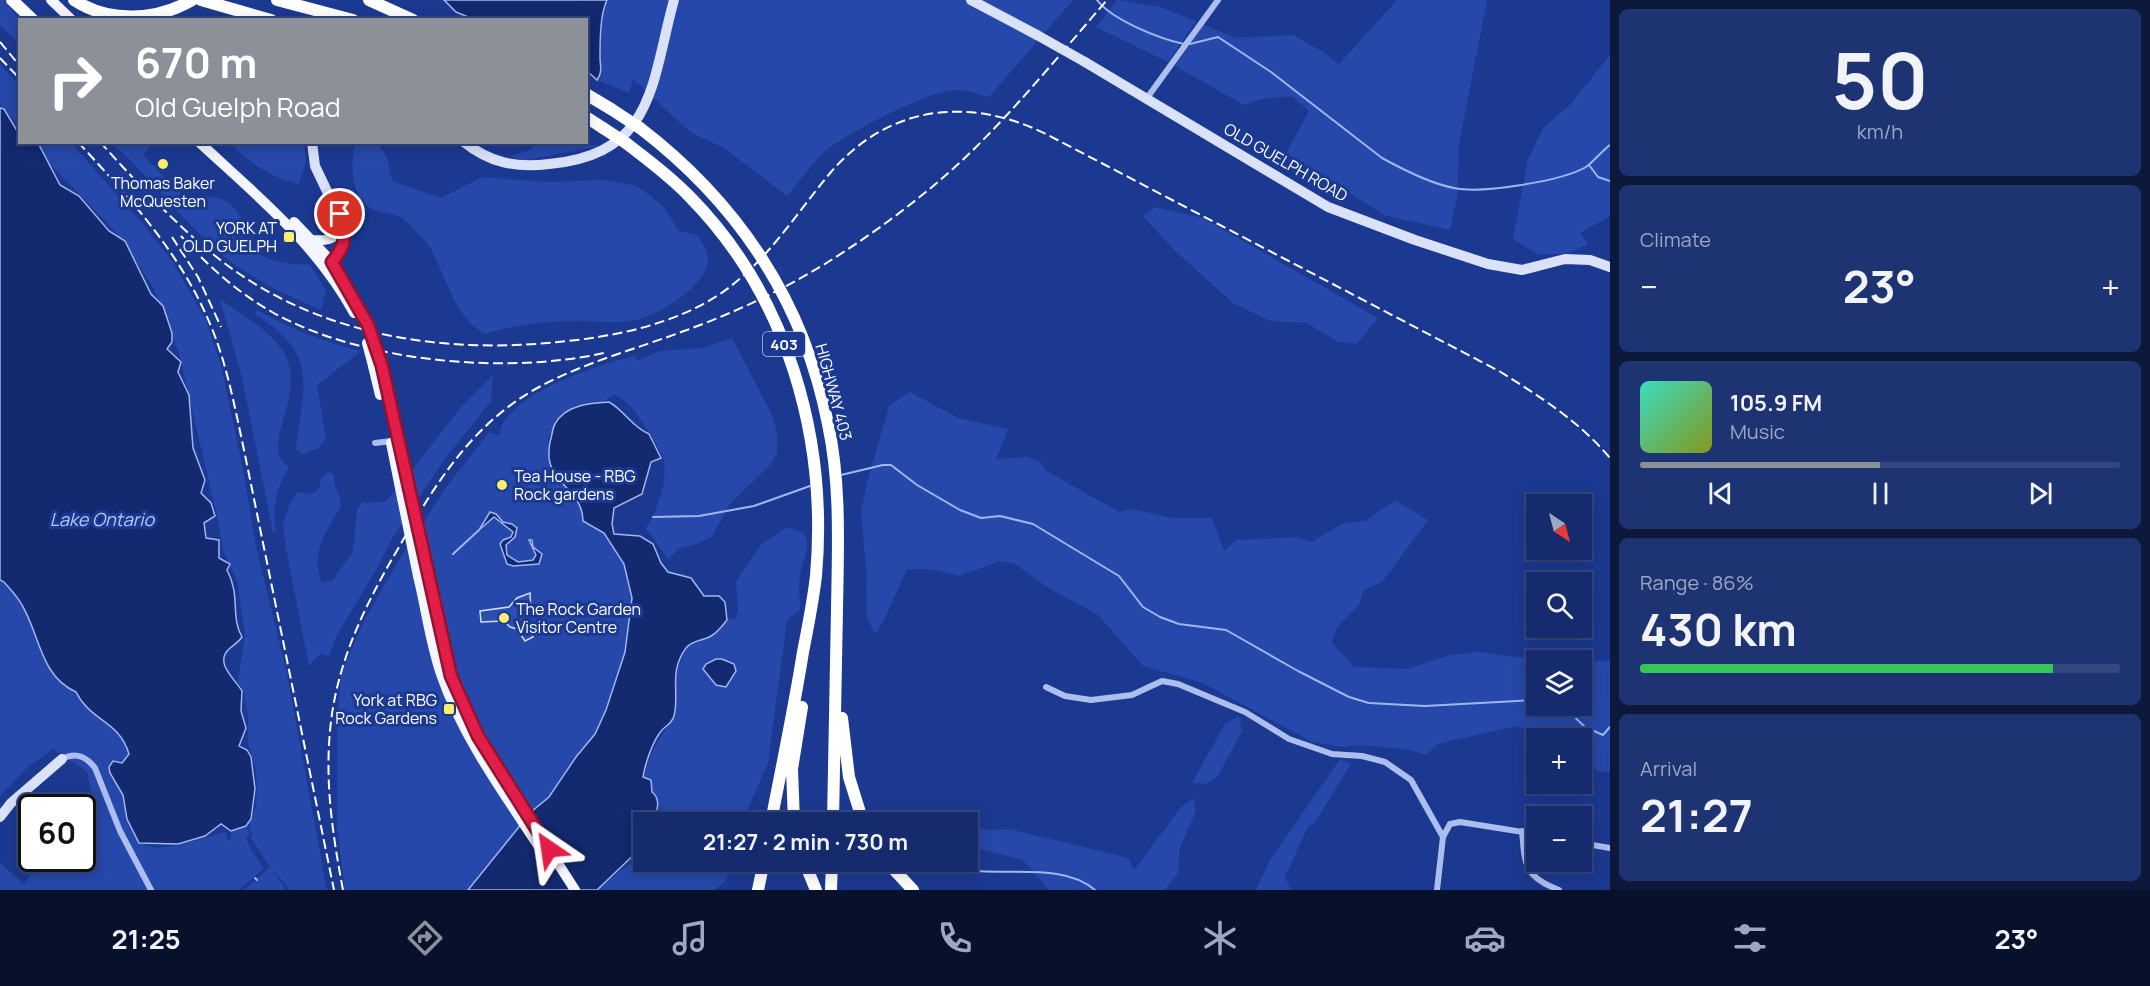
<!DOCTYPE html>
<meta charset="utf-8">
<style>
body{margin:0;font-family:Manrope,sans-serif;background:#1e3372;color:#f1f3f6;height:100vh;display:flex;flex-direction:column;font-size:22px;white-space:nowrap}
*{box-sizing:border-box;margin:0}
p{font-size:20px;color:#9da7c2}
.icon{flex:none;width:33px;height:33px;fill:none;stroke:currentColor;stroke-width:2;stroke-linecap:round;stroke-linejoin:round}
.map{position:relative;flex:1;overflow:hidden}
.drawer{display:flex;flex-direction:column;gap:9px;padding:9px;background:#0c183c;width:540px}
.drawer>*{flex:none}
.guide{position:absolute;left:18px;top:18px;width:570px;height:126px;border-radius:0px;box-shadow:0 3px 15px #0003,0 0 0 2px #344780;background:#8c9099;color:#fff;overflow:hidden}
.needle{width:39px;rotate:144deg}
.controls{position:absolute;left:1526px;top:494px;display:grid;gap:12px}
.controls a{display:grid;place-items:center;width:66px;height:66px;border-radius:0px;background:#152b6d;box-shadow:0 3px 15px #0003,0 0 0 2px #344780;font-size:30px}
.speed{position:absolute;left:18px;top:794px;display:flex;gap:12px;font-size:30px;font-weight:700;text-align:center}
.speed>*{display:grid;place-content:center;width:78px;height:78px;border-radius:50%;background:#152b6d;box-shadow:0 3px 15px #0003,0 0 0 2px #344780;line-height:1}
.speed .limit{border:3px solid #111;border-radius:9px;background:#fff;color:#111}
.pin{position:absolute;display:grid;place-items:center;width:51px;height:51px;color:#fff;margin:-26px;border:3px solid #fff;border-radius:50%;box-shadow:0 2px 6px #0007}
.me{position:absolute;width:66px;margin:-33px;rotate:328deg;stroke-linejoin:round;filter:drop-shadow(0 0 4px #0008)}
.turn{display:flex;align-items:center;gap:21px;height:126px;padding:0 18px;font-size:27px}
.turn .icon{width:78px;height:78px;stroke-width:2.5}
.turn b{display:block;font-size:42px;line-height:51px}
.big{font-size:45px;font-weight:700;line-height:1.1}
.drawer .tile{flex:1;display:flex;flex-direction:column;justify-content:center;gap:9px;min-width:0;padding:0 21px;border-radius:9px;background:#1e3372}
.drawer .dial{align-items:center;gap:0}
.dial b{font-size:78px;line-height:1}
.song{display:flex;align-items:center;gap:18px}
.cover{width:72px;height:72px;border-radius:9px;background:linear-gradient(135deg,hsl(170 70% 55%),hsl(70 70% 35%))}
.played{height:6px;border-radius:3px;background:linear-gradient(90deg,#8c9099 50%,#344780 50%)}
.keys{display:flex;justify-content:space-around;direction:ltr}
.heat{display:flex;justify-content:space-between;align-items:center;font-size:33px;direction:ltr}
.charge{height:9px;border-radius:4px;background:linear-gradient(90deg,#34c759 86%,#344780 0)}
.trip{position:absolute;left:633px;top:812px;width:345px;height:60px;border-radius:0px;background:#152b6d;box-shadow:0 3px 15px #0003,0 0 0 2px #344780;font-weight:700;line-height:60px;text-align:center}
.tab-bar{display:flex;height:96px;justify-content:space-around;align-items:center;background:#08112c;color:#9da7c2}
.tab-bar .icon{width:42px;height:42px}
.tab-bar .current{color:#8c9099}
.tab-bar b{font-size:27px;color:#f1f3f6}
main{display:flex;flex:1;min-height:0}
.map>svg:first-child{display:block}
.green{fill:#2548aa}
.water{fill:#132970;stroke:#a0b6f0;stroke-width:1.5}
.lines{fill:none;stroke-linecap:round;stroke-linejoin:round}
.stream{stroke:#a0b6f0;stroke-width:2}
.building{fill:#2c4eaf;stroke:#d3ddfa;stroke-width:1.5}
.street{stroke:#acbeee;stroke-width:6}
.secondary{stroke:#dae2fa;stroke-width:10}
.primary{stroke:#f4f6ff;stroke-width:10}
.highway{stroke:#fff;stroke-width:12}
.rail{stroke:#fff;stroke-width:2;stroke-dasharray:10 4.5;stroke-linecap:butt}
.secondary-bridge{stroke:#dae2fa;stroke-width:10}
.primary-bridge{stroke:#f4f6ff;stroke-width:10}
.highway-bridge{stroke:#fff;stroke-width:12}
.route-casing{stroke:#92132f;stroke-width:15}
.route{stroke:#e11d48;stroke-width:10}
.poi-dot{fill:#feef6b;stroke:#1c3991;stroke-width:2}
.labels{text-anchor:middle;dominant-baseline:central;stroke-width:6;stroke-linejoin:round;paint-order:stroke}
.shield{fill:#1c3991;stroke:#bbc4de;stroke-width:1.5}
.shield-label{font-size:15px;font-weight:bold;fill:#fff}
.street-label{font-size:16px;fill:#fff;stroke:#1c3991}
.poi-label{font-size:16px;fill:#fff;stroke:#1c3991;text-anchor:end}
.water-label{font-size:18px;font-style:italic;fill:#b9c9f5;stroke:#1c3991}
</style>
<main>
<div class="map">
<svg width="1610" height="890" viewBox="0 0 1610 890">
<rect width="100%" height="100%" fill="#1c3991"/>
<path class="green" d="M0,0h4l15,20v24l-19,-19z
M607,0h466l-84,97c-10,-2 -22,-7 -32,-7 -29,0 -112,44 -134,63 -13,13 -24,29 -36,43l-63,-48 -34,-16 -57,-53 -4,14 -32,-13c6,-9 3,-13 3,-23 0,-17 0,-42 7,-57z
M1117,0l43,7 36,14 -28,41 -72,-35z
M1397,0h90l-28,144 -2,54 -7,32 -66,-15 -98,-62 23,-42 -17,-15 -30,3 -18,6 -69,-39 29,-41 32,13 57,-3 30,17 16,12z
M1610,55v161l-30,17 8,11 -20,9 -29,2 -26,-16 15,-80 15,-31 27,-23z
M0,64l19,21v41l-19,-22z
M362,142l15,1 10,14 5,24 49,17 41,-21 64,5 61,-2 29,6 15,10 14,13 14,22 18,4c4,7 12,16 11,25 -2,28 -54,59 -79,61 -19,3 -40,-1 -59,0 -29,1 -58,4 -85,13 -33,-18 -38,-58 -56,-88 -3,-5 -24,-27 -29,-29 -10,-5 -25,-4 -34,-12 -15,-15 -15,-38 -12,-57z
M32,143h39l72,81 29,37 34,59 15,45 22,104 14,82 29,118 41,221h-37l-19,-22 15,22h-42l26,-23 -20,-30 2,-2 -3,-9 7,-20 1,-21 -2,-20 -7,-21v-29l-4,-22 -6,-11 7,-48 -8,-53 -14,-31 -6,-34 -38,-163 -26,-66 -24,-37 -17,-22 -67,-69z
M112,143h41l-10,12 40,41c42,0 52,0 66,43 2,5 5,12 10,15 14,9 35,10 51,11l16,25 -5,20c-39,-17 -78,-35 -110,-65 -35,-33 -64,-70 -99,-102z
M230,143h74l2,18 -7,23c-26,-6 -51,-21 -69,-41z
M534,143h36l30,3 -73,14 -18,-3 23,-8z
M1155,207l48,11 175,100 -21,26 -19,-2 -31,-19 -37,-2 -37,-18 -60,-54 -30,-33z
M220,299c22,16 54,33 66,58 17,34 -16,77 -6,100 2,4 6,8 9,11 -14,22 -16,38 -13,63l-3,1 -31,-154z
M257,310c34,19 67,32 104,41l-44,34 9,53 -8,10 -16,6 -6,-6c8,-68 23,-92 -41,-134z
M732,338l41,79 4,16v20l-7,12 -40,39 -18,33 -16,7 -16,4 -12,11 -22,-31c12,-19 25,-53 15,-76 -4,-8 -10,-16 -15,-24 -9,-14 -16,-26 -32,-33l-64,40 -2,4 5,25 39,60 12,9 20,31 8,34 -8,77 -29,59 -30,38 -16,25 -18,15 -63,78h-123l-8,-63v-102l4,-52 25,-56 34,-59 44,-68 45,-58 10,4c3,-41 101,-72 136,-80l2,5 23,-10 42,-3z
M493,375l-2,26 -47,59 -52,79 -16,31 -40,67 -7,19 -9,-2 -11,12 -24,-122 -2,-21 7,-20 7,-11 14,2 7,-4 4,-13 7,-5 5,3c-1,12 7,20 7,32 -16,26 -31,46 -19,76l11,-3 20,-29 4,-42 5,-6 23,-1 13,-14 63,-81z
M910,392l48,26 50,11 -12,30 31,-2 15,6 3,7 74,42 13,-3 40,9h40l12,33 12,-11 62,-3 13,5 33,-19 22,-2 29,-21 33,20 -46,62 -19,9 -4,14 -22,22 -5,16 22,24 53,2 42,-14 32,-3 24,4 57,4h-26v45h45v-43l29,-1v111l-13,-1 -12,-17 -4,-2v-14h-33l-32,-12 -79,18 -11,11 -15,-5 -51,-5 -20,2 -30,-6 -107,-58 -60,-17 -45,-51 -48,-26 -35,-25 -15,-3 -41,15 -28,-7h-24l-25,55 -7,10 -8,-16 -1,-49 -5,-57 6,-29 22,-77z
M785,528c36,2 18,27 15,48 -2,11 0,23 0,34l-13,10 -19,143 -26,59h-86l7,-7 -20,-38 10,-27 21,-34v-39l13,-30 35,-27 13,-1 3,-8 -2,-30 25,-36z
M0,580l16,16 86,124c15,8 22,18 27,34l-7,9 19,79c18,15 62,-5 84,-10l3,9 3,-2v-8l15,-5 4,7 -4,5 7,15 11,15 -25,22h-239v-27l24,21 18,-26h40v-51h-4l10,-11h4l-5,-24 -34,-23 -24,17 -29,30z
M1239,716l3,15 -24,45 -13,8 -13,-1 33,-59z
M1340,759l11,5 -37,60 -6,2 -23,51 6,13h-35l14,-30z
M1194,798l2,13 -16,36 -2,26 -13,17h-116l-26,-30 -55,-14v-23l18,7 24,-1 118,29 6,12 47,-63z
M643,850l1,11h87l-5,20 -12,9h-118l39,-30z"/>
<path class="water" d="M444,0h163c-7,15 -7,40 -7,57 0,10 3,14 -3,23l-10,-9 -1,-51 -113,-1 -17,-7z
M0,108l4,1 15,25 1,8 18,1 22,42 19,11 30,35 16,10 26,53 12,12 9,27v9l-5,7 14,13 -3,10 11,23 4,53 12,32 -4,13 10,10 4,13 -11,7 2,15 13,2v18l11,6 -3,6c14,26 3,46 15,67 -4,6 -9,8 -14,13 -13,14 7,29 14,41l-1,20 5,17 -7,18 8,4 4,7 4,32 -4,30 -5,7 -15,5 -10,-7 -16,12 -27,8 -39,-1 -12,-24 -4,-24 -13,-22 -1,-6 4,-6 9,2 7,-9c-10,-34 -38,-32 -53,-62 -36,-16 -36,-57 -54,-87 -4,-8 -12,-16 -18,-23l-4,-2z
M609,402c16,9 23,25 40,32l12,24 -10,4 -9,32 -28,14 -2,16 2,10 26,2 13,8 8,19 7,9 23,6 13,18h15l6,6 2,18c-5,6 -9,12 -16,16 -8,5 -19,4 -25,12 -18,25 -6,43 -12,68 -2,7 -7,9 -12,14 -9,10 -17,34 -19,47l8,3 1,12c10,8 4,19 3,30h-11l-1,24 -46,44h-129l63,-78 18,-15 27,-40 19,-23 11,-24 19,-58 7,-54 -8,-34 -20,-31 -21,-12c0,-22 -17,-31 -28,-47 -7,-11 -7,-20 -5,-32 2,-5 2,-13 5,-18 10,-19 35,-21 54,-22z
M490,512l6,2 7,8 9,2 5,4 -2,9 -9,8 1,10 11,7 15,-2 3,-5 -7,-15h3l1,7 9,7 -3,10 -26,2 -6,-2 -7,-20 3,-4 8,-3 2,-5 -19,-15 -15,13z
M716,659h6l12,5 2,7 -10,16 -10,-2 -13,-16 3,-5z"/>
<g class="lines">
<path class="stream" d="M1097,0c15,20 63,39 87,44
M1190,44l28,-7 53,35 111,86c20,11 50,26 72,30 28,6 108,-7 132,-21 8,-6 16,-16 24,-22
M1589,165l9,12 12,4
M841,475l42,-10h8l26,20 43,25 21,8 19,-2 33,8 86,52 24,31 17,10 19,7 47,6 72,41 51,26 20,6 56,3 111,-6
M653,517l46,-1 55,-10 56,-20
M453,554l26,-24
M1562,705l23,22 18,8 7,-8
M933,861c50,24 123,-5 162,29
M255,878l2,2"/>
</g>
<path class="building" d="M530,593l1,17 -5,10 7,17 -8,4 -8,-12 -7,-2 -6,-6 -23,1 -1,-11 29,-4 8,-9z"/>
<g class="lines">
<path class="street" d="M1147,98l71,-98
M375,443l17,-2
M1046,687l19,9 26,4 41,-5 30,-14 16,3 67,28 44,27 43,15 30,2 23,6 26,18 32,57 -6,53
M62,759c13,-7 24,-3 33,9l25,63 31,59
M1522,831c3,34 2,46 37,59
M1443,837l7,-13 10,-2 76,12
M1581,843l29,5"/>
<path class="secondary" d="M971,0l66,35
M1085,62l243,145 87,33 73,24 34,6 43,-11 25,1 20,7
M312,142l3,24 30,63c1,17 -6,27 -19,38
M464,142c26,21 52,26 85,22 106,-10 102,-81 125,-164
M0,817l11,-14 51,-44"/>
<path class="primary" d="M51,0l21,20
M199,142c56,52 118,102 155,171
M294,222l38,40 18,29
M312,240c23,2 28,-4 28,-26
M373,366l7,29
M382,366l29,134
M391,443l11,55
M424,557l27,119 15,36 23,44 86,134
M418,576c8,32 12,66 23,98 23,67 68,126 106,185"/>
<path class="highway" d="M12,0l21,20
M74,0c35,23 82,21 118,0
M201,0l70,20
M277,0l76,20
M369,0l44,20
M586,94l25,15
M586,117l17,11
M640,128c98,75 164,174 188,296 13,60 10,123 9,185 -1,71 -3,142 -4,213
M626,143c22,17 44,33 63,53 99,100 139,242 127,380 -3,25 -8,51 -13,76 -9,57 -21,113 -32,170
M842,718l7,59 14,45
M794,822l-2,-53 10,-62
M804,861l12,29
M886,861l27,29
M758,890l6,-29
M831,890l1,-29"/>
<path class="rail" d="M0,42l20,24
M0,58l20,21
M78,142c56,61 109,118 138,197 13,36 20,74 28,111l90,440
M100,142c41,45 83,91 131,126 94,68 213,86 327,74 55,-5 115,-17 162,-48 47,-32 75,-79 111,-122 58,-67 138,-76 215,-38l453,237c40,25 80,50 111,87
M181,236c27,30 56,56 91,76 89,50 233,63 332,41
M172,237l26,40 23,50
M343,890c-10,-53 -18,-105 -13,-159 6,-68 35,-126 69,-184 37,-64 74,-125 142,-161 45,-24 95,-37 143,-55 50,-18 99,-41 144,-69 51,-32 99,-68 142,-109 49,-48 92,-101 137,-153"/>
<path class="secondary-bridge" d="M1037,35l48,27"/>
<path class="primary-bridge" d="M359,307l9,18 14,41
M367,343l6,23
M402,498l16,78
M411,500l13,57"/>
<path class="highway-bridge" d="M611,109l29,19
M603,128l23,15"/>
</g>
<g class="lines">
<defs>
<path id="route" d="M340,214c7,20 6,32 -8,48l36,63 14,41 69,310 27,60 71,113"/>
</defs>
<use href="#route" class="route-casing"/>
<use href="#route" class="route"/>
</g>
<g class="poi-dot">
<circle cx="163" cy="164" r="6"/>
<rect x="283" y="231" width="12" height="12" rx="3"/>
<circle cx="502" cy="485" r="6"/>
<circle cx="504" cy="618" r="6"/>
<rect x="443" y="703" width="12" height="12" rx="3"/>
</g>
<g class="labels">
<rect class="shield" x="763" y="332" width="42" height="24" rx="4.5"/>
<g class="shield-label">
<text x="784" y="344">403</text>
</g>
<g class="street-label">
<text transform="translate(1286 162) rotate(30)">OLD GUELPH ROAD</text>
<text transform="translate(834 392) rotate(75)">HIGHWAY 403</text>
</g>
<g class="poi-label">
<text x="163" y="183" text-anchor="middle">Thomas Baker<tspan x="163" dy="18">McQuesten</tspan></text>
<text x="277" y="228">YORK AT<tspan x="277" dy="18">OLD GUELPH</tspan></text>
<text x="514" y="476" text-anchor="start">Tea House - RBG<tspan x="514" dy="18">Rock gardens</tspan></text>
<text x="516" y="609" text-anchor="start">The Rock Garden<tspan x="516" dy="18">Visitor Centre</tspan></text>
<text x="437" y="700">York at RBG<tspan x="437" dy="18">Rock Gardens</tspan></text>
</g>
<g class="water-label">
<text x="102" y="519">Lake Ontario</text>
</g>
</g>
</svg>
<div class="controls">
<a><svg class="needle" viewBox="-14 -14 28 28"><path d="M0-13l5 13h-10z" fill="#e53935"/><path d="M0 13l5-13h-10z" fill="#9da7c2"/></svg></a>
<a><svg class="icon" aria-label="search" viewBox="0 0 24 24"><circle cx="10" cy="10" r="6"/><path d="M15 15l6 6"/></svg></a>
<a><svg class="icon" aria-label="layers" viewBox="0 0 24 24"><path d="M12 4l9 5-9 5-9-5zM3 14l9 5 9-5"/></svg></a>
<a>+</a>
<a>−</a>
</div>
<div class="speed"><div class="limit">60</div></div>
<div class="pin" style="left:340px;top:214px;background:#d93025"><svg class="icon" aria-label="arrive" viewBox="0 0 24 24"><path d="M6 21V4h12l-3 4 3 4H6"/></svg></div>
<svg class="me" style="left:549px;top:849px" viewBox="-20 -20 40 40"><path d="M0-17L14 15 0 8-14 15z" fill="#e11d48" stroke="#fff" stroke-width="4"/></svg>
<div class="trip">21:27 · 2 min · 730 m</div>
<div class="guide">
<div class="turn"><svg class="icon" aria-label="right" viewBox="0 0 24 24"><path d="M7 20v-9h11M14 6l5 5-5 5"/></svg><div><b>670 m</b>Old Guelph Road</div></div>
</div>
</div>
<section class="drawer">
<div class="tile dial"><b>50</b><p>km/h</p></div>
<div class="tile"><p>Climate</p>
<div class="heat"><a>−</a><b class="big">23°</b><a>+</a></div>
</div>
<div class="tile">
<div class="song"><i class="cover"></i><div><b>105.9 FM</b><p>Music</p></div></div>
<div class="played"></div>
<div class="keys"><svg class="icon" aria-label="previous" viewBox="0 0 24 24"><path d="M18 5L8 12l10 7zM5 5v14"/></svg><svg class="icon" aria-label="pause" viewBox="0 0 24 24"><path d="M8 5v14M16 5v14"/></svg><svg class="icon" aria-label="next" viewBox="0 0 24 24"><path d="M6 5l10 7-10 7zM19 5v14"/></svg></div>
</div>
<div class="tile"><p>Range · 86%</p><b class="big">430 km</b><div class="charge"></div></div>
<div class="tile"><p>Arrival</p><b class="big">21:27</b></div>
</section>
</main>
<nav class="tab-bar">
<b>21:25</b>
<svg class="icon current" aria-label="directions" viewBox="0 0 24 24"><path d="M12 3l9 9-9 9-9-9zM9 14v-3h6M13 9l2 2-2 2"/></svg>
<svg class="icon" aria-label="music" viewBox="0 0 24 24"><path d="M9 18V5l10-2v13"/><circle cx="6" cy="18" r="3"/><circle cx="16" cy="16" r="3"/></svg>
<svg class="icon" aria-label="phone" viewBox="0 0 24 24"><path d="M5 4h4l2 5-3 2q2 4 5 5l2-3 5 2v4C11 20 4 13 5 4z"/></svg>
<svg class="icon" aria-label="climate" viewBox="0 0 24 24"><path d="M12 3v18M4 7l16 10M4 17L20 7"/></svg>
<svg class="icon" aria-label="car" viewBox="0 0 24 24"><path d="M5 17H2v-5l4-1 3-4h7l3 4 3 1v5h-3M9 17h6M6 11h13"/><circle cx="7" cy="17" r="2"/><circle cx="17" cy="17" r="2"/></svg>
<svg class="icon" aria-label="filters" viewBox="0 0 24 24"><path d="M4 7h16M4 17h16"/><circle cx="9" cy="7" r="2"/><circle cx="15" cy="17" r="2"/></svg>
<b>23°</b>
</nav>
